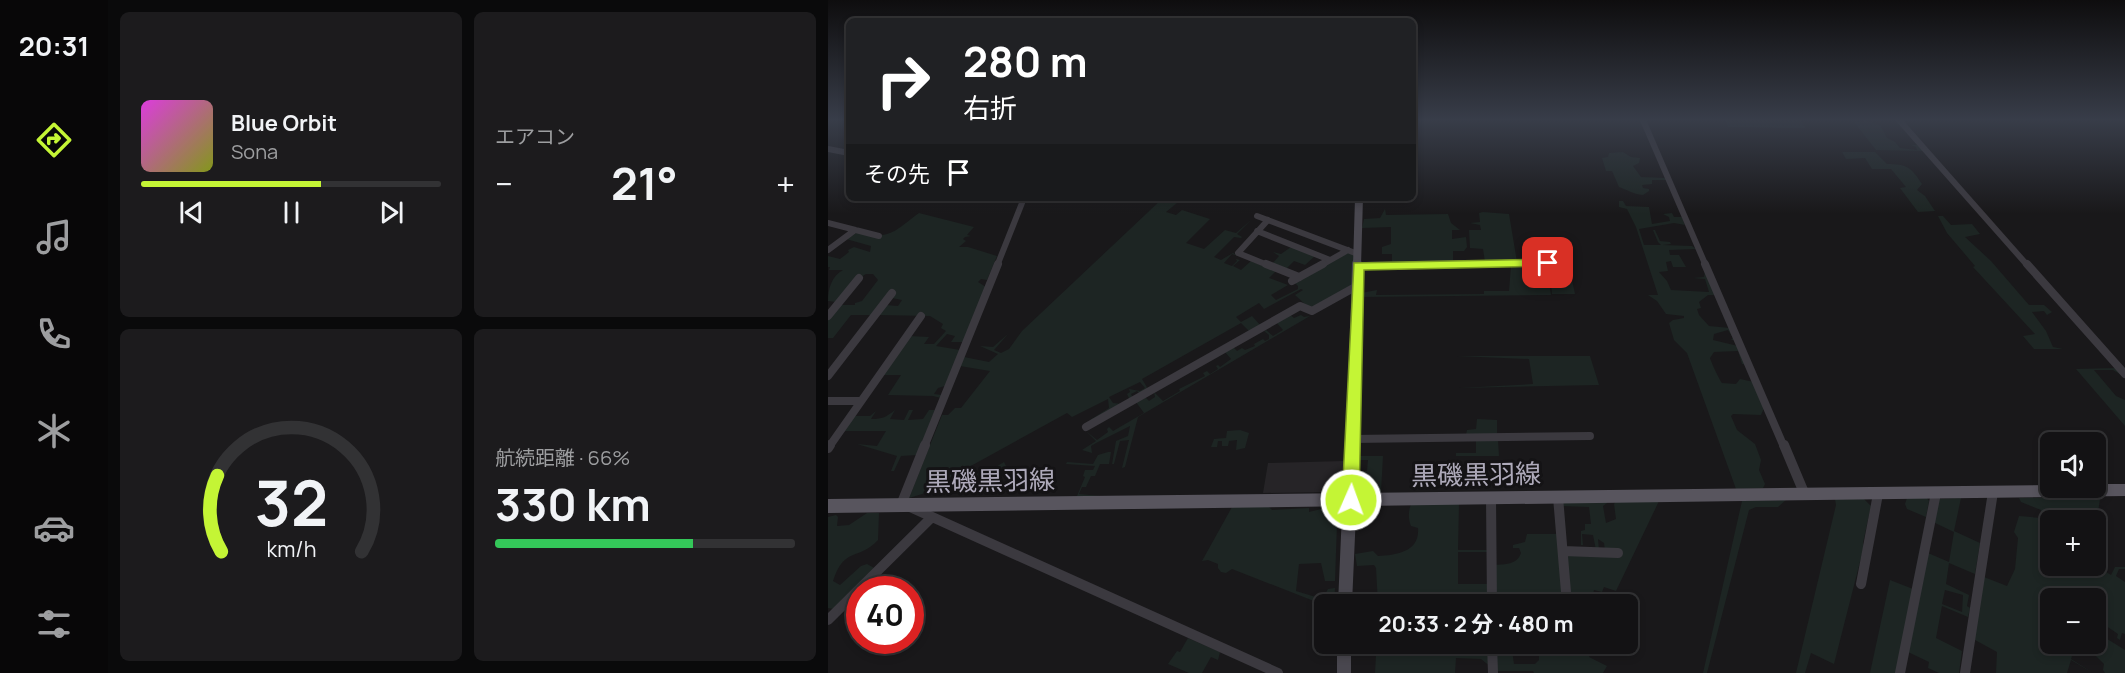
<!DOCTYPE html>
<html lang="ja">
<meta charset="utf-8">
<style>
body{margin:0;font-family:Manrope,"Noto Sans JP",sans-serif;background:#1c1b1d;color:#f1f3f6;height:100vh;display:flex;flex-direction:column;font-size:22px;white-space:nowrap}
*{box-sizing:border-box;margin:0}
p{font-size:20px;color:#9d9ea0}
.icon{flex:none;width:33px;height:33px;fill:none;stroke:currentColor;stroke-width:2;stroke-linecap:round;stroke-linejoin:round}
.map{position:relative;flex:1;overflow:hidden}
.side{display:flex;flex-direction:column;gap:12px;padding:12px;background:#0a0a0b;width:720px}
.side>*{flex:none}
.banner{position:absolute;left:18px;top:18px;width:570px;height:183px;border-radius:9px;box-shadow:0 3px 9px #0003,0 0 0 2px #323234;background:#202124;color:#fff;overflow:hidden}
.fabs{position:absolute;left:1212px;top:432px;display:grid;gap:12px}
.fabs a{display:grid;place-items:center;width:66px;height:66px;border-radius:9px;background:#131214;box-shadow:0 3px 9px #0003,0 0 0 2px #323234;font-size:30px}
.speed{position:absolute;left:18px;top:576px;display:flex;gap:12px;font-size:30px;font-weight:700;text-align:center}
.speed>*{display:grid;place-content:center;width:78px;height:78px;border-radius:50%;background:#131214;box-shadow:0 3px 9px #0003,0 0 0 2px #323234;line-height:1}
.speed .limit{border:9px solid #d22;background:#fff;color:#111}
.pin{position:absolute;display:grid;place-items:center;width:51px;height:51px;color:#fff;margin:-26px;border-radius:12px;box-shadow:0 3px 9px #0006}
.me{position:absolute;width:66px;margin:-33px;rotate:2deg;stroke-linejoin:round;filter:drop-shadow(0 0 4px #0008)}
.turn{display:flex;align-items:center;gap:21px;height:126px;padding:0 18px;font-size:27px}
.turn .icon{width:78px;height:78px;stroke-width:2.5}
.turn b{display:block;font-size:42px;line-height:51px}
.then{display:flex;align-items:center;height:57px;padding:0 18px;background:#0003;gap:12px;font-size:22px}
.big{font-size:45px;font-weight:700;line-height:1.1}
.side .tile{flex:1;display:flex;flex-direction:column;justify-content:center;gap:9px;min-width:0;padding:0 21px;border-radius:9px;background:#1c1b1d}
.side .dial{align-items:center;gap:0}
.dial svg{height:156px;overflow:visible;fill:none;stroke:#323234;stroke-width:7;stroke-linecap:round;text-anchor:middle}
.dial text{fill:#f1f3f6;stroke:none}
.song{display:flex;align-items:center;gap:18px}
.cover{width:72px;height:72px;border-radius:9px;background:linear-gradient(135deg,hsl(300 70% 55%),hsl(70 70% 35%))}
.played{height:6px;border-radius:3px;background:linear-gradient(90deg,#c4f535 60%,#323234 60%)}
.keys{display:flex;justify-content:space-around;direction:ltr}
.heat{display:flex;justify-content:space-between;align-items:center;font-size:33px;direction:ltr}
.charge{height:9px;border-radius:4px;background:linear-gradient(90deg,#34c759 66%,#323234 0)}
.side .tiles{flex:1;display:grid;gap:12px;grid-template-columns:repeat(2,1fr)}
.trip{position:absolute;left:486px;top:594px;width:324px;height:60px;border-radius:9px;background:#131214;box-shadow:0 3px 9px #0003,0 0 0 2px #323234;font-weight:700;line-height:60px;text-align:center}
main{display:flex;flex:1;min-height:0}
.tab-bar{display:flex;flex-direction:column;width:108px;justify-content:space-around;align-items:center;background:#080708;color:#9d9ea0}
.tab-bar .icon{width:42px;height:42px}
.tab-bar .active{color:#c4f535}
.tab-bar b{font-size:27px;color:#f1f3f6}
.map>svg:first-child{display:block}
.built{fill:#262427}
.green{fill:#1d2523;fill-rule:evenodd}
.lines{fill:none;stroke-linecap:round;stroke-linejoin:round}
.street-far2{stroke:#3b393f;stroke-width:6}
.street-far1{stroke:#3b393f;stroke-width:8}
.street{stroke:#3b393f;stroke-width:10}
.secondary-far2{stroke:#49474f;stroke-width:8}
.secondary-far1{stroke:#49474f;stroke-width:10}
.secondary{stroke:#49474f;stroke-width:14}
.primary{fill:#58555e;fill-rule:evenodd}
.route{fill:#c4f535;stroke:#7f9f22;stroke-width:1.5}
.labels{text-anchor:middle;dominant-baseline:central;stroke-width:6;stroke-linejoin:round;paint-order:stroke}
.near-street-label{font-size:26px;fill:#aeaaba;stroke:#141315}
</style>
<main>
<nav class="tab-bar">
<b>20:31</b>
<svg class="icon active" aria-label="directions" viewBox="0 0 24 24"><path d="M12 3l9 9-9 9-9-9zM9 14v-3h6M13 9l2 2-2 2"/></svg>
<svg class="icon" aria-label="music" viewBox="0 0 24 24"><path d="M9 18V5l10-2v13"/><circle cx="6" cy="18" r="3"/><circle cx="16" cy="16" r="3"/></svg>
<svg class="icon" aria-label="phone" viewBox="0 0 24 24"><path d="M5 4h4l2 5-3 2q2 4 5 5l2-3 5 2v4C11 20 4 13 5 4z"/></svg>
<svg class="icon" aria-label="climate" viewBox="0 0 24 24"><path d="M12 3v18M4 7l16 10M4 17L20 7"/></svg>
<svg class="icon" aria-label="car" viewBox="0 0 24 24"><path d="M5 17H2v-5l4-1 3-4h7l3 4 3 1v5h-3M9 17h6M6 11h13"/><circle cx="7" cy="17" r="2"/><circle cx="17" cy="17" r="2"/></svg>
<svg class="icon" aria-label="filters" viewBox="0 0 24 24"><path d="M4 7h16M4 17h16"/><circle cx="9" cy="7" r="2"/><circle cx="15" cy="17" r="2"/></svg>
</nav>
<section class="side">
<div class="tiles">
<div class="tile">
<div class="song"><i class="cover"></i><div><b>Blue Orbit</b><p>Sona</p></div></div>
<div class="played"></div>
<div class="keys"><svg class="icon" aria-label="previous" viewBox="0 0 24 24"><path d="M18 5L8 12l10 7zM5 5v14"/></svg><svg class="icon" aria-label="pause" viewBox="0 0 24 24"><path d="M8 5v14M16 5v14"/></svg><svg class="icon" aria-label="next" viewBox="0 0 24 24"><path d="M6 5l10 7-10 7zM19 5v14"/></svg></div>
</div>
<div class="tile"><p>エアコン</p>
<div class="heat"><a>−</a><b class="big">21°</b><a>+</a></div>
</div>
<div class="tile dial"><svg viewBox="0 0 100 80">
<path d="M14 69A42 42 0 1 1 86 69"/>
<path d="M14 69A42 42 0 0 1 12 30" stroke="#c4f535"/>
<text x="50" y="56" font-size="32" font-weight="700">32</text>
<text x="50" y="72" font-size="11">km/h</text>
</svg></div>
<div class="tile"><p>航続距離 · 66%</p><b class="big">330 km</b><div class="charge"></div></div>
</div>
</section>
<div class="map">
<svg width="1297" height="673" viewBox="0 0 1297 673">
<rect width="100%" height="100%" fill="#19181a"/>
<path class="built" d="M516,461l-2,21 -7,8 -7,2 -65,1 5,-30z"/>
<path class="green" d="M897,120h75l6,8 -78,-1z
M1035,120l17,5 7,13 8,4 5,6 17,2 -1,-3 -5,-2h6l7,6 -48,-1 -22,-28h10z
M795,152l8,5 9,1 -1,5 -6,3 8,11 25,1v2h-14v4l-10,1 1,3 6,1v2l-6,4c-11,-1 -15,-5 -24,-8l-7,-16h-6l-4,-13 6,-1 1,-4z
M1014,152h33l12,12c20,0 24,3 35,20l-5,6 8,6 10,15 -17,1 -18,-24 6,-1 -15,-18h-19l-7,-11 -19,1z
M335,198h20l-17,14 10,3 6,-5 28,9 -24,24 18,6 21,-19 11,3 15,-13 -14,14 5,3 -1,1 -7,-1 -20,20 7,3 12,-7 5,3 -6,-2 -8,9 8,3 5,-5 -1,-2 4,1 -7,6 8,4 10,-9 25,10 -7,7 19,7 -17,10 5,5 22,-11v-3l-4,-4 54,-30 7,3 -1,30 -41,23h-4l-14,-13 8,-5 -2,-1 -37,20 -5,-6 -23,14 5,5 11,-6 9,10 -11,6 -9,-9 -99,56 6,10 -8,5 -3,-3 -6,3 2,4 -3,2 -3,-6 3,-2 -1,-3 11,2 5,-3 -5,-6 -31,15 4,6 9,1 -30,17 -2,-1 19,-12 -1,-9 -36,18 -5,-4 -118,65 3,8 -9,7 -11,-2 -23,7 33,-83h6l7,-7h6l29,-37 -30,-5 4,-9 25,5 9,-8 -18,-8 13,1 15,-13 -14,16 7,3 8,-4 13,-18z
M791,201h4l3,5 23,1 3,17 18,-3 -1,-4 -6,-3 9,-1 2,4h8l3,8 -11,-2 -35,6 5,16h17l-3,-3 -5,-12h2l5,11 10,1 1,2 -8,1 29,1 4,3 -27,1 1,5h9l7,12h-13l-2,-6 -5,1 2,9 -9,1 8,9 4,9 38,2 -4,-13 -12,-1 11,-1 1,-5 10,23h-7l-9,7 2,6 -4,1 2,6 10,11 21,2 4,12h-3l2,-2 -5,-8 -14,4 -1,6 25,6 9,19 -5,-1 -4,-13 -24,1 -4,6c1,4 10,23 12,25l14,1 4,-5 14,3 10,26 -3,7 -28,-1 -2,2 6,14 18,14 6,16 -2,10 6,14 -2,4 -27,1 -49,-136 -13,-13 -5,-17 4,-3 11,-2v-2l-18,-2 -9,-13 -9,-6h10l-22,-68 -9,-18 -8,-2z
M557,209l1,6 62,-1 3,9 9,7h-8v9l14,-2 1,10 -3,4h-11v10l-61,1v-8h-10v-7l9,-3v-17l-29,1 2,-9 16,-1z
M655,212l26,2 8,48h-32l-2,-13 -13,-1 -1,-18h12l-1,-5 -10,-2 10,-1 -1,-9z
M91,213l55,14 -7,8 4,1 -6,1 -2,2 3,2 -7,6h9l29,9 -10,24 -6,-1 -3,3 8,5 -23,55h-12l4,-6 -8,-2 -11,12 24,4 -15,36 -7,2 -4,6 8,1 -1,3 -8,-2 -45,-1 13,-20h-18l26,-39 20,1 -5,7h10l12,-13 -5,-3 2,-4 -13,-8 -52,-1 7,-10 13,1 4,-6 -10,-2 2,-5 -2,-2 -20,24h-21l-18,23h-5v-20l11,-13h16v-2l7,-2 16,-21 -5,-6h-7l-8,5 -28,32h-2l8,-9 -8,-1c0,-13 4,-25 15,-31h-14l1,-3h-2v-11l12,3 9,-7 -1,-2 6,-3 16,5 1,-6 -25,-7 12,-7c33,8 35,0 61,-19z
M1110,216h5l8,9 21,-1 8,10 -15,3 26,24 38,44h15l8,7 -5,3 -3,-4 -12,1 14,19 7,16 10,2h-29l-11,-13 12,-2 -62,-67 2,-1 -28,-33z
M463,247l24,9 -10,9 -11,-4 -8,8 -14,-5 7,-8 -6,-4 8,2z
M683,266h36l4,29 -190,2v-4l16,-3 -1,5 108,-1v-3h25z
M721,266h20l6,28h-23z
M461,314l5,4 7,-3 3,2 6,-1 -172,101 -13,50 -3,1 7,-28 -9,1 -6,23h-2l4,-23 12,-5 2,-10 -34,17 -5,3 1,7 -10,-3 14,-9 -10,-10 11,9 11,-8 -1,-3 2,-2 4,4 31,-18 -8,-11 9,-5 4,4 6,-4 -1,-5 9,9 17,-10 -1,-2 26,-13 -2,-3 4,-2 3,3 8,-5 -2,-3 2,-1 2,2 11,-8 -6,-7 8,-5 4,4 5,-3 3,2 10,-4 -1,-2 9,-5 2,2 4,-2v-4l-5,-4 2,-1 7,6 10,-6 -7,-8z
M629,356h133l9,29 -140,3 74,-4 -4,-25z
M1287,368l8,8 -10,-6h-19l22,26 9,4v26l-49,-57z
M67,410l-5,9 14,1 5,-10h4l-5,10 15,-1 6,-9h6l-18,45 -16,1 -7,15h-3l6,-15 -40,-12 20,2 9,-15h-43l12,-15h15l6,-5 -5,8c12,0 15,-2 24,-9z
M649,419l20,1v15h-31l1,-5 9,-1z
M412,430l9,3 -4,15 -9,2 1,-10 -8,1 -1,5h-6v-5h-4l-1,6h-6l3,-8 12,-1 1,-7z
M670,440l1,16h-43v-3h20v-12z
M280,452h3l-2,12h-9l-5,12h-4l-5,11h-4l-3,7 21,2h-23l8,-19 -2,-1 2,-6h8l2,-4 -29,-2 1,-2 26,2 5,-9z
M529,456h26l-2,36h-12l-5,-3 -2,-9 -5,-1v-8h10l1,-11h-11z
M176,462l3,6c-7,8 -16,15 -27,15l-7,-10 7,-4 4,5z
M1270,496l2,3 -4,26v-5h-46v46h46v-3l11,6 -1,3 5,3 4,-8h10v2h-6l-3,7 9,6v52l-3,-1 -2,7 -3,-2 1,-4 -22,-15v-21h-46v46h26l-5,15 22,14 -22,-13 -4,13h-71l1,-21 -22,-12v-4l9,-59 23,9 8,-17 3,-31 -4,-6 5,-16 22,2v-8l-20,-8 -2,-4z
M1079,498h20l2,3 -3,16 -19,-8 -2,-5z
M1133,498l-7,33 26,12 -5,31 -26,-11 -3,21 23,11 -2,11 3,2 -2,9 -26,-11 -6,32 26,13 -3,22h-20l-11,-5 1,-6 -21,-10 20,-99 21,9 5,-30 -21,-10 6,-23zM1117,590l18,5 -1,17 -20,-8z
M1007,499h29l7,7 -8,37 1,3 -30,118 -23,-11 -6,20h-9l40,-168z
M779,500v3l-4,3 3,17 10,-4 -2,-15 3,-4 42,1 -43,90 -12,-4 -2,5 -8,-2 -3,14h-22l-3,-48 39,-5 -1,-8 -6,-4 1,11h-3l-3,-15 -11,-1 1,11h-2v-14l4,-1v-6h6l-2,-17 -28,-1 2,-5z
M958,500l-8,7h-22l-7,3 -42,163h-4l39,-172z
M584,503l47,1 -1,46h29v2h-29v32h30v20h-110l-2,-36 -2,-3 -17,1 -2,-12 18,-3 5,5c18,-1 42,-4 40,-28l-7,-2c-3,-7 -3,-17 1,-23z
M404,507h37l3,3 37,-2v4l16,-4 9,5 3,11 -2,57h-10l-4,-18 -22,1 -3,27 23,7 5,-2 4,-7 7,-1 -1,16 -10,1 -92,-36 -6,4 -5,-1 -3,-4v-4l-10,-4 -6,1z
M39,513h12l-1,27c-19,21 -34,6 -45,41l7,4 21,-19 6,-2 9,5 -42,40 -6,-1v-91l8,-2 2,2 -1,9 12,-1z
M699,534h31l6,63h-34v7h-5v-7h-29l-1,-32c10,-1 22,0 26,-12l-2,-5h-6v-3l12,-3z
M1062,580l23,9 -16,84h-27z
M1268,632l29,18v23h-20l-2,-3 1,-6 -10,-10 -1,-6 -7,-4h10z
M360,638l32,14 -2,8 -7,-3 -9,16h-13l-21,-9 9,-13 3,1z
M523,644l27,2 1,-2h132l3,20h21l4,-4v-12h12v-4h44l-6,13 18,9 -4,7h-69l-1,-2h-37l-15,-12 -25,-1 -1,15h-80l1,-18 -4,-4 -21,-3z"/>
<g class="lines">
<path class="street-far2" d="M815,120l63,146
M1071,120l129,146
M0,149l21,4
M429,216l101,38
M440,220l-30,33 32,13
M0,223l51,13
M429,231l73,29
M0,250l27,-20
M169,266l27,-68
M492,266l28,-16
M554,266l186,-4"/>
<path class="street-far1" d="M438,264l33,13
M877,264l79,183
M1199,264l98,110
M530,266l103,-2
M464,281l31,-17
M0,316l31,-38
M0,376l64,-83
M0,401h33
M258,427l214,-121 12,5 45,-25
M524,439l238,-3
M1,447l92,-131
M96,447l74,-183"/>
<path class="street" d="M956,445l21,50
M0,448l2,-3
M730,497l9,107
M663,498l1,106
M73,505l24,-60
M82,507l368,166
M735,551l55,2
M1033,584l17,-90
M0,620l103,-102
M664,644l1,29
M1072,673l36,-180
M1137,673l28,-181"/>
<path class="secondary-far2" d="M529,266l2,-68"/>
<path class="secondary-far1" d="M524,447l5,-183"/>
<path class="secondary" d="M517,604l7,-159
M516,644v29"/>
<path class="primary" d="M1268,484h29v12l-1297,17v-14l1222,-14v3h46z"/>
</g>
<linearGradient id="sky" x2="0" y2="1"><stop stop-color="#0e0d0e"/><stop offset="0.56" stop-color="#383d49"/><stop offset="1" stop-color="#383d49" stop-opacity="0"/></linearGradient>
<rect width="1297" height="214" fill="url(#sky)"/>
<path class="route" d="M720,259l6,4 -1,3 -189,4 -5,230 -3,5 -5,2 -6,-2 -3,-5 12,-237z"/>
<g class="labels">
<g class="near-street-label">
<text transform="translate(648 474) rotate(-1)">黒磯黒羽線</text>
<text transform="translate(162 480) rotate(-1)">黒磯黒羽線</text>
</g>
</g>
</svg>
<div class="fabs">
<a><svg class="icon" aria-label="sound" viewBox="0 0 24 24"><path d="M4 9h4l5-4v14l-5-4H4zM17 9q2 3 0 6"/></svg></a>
<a>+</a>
<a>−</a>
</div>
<div class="speed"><div class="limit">40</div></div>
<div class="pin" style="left:720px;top:263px;background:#d93025"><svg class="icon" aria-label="arrive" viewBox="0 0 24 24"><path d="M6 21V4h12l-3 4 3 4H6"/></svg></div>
<svg class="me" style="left:523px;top:500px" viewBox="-20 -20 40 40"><circle r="17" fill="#c4f535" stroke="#fff" stroke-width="3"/><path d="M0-11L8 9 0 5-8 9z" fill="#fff"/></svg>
<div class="trip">20:33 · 2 分 · 480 m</div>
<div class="banner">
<div class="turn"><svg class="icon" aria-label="right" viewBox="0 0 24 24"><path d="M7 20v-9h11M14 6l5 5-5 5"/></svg><div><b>280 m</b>右折</div></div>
<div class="then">その先<svg class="icon" aria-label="arrive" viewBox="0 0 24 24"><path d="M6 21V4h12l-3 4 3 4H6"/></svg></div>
</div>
</div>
</main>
